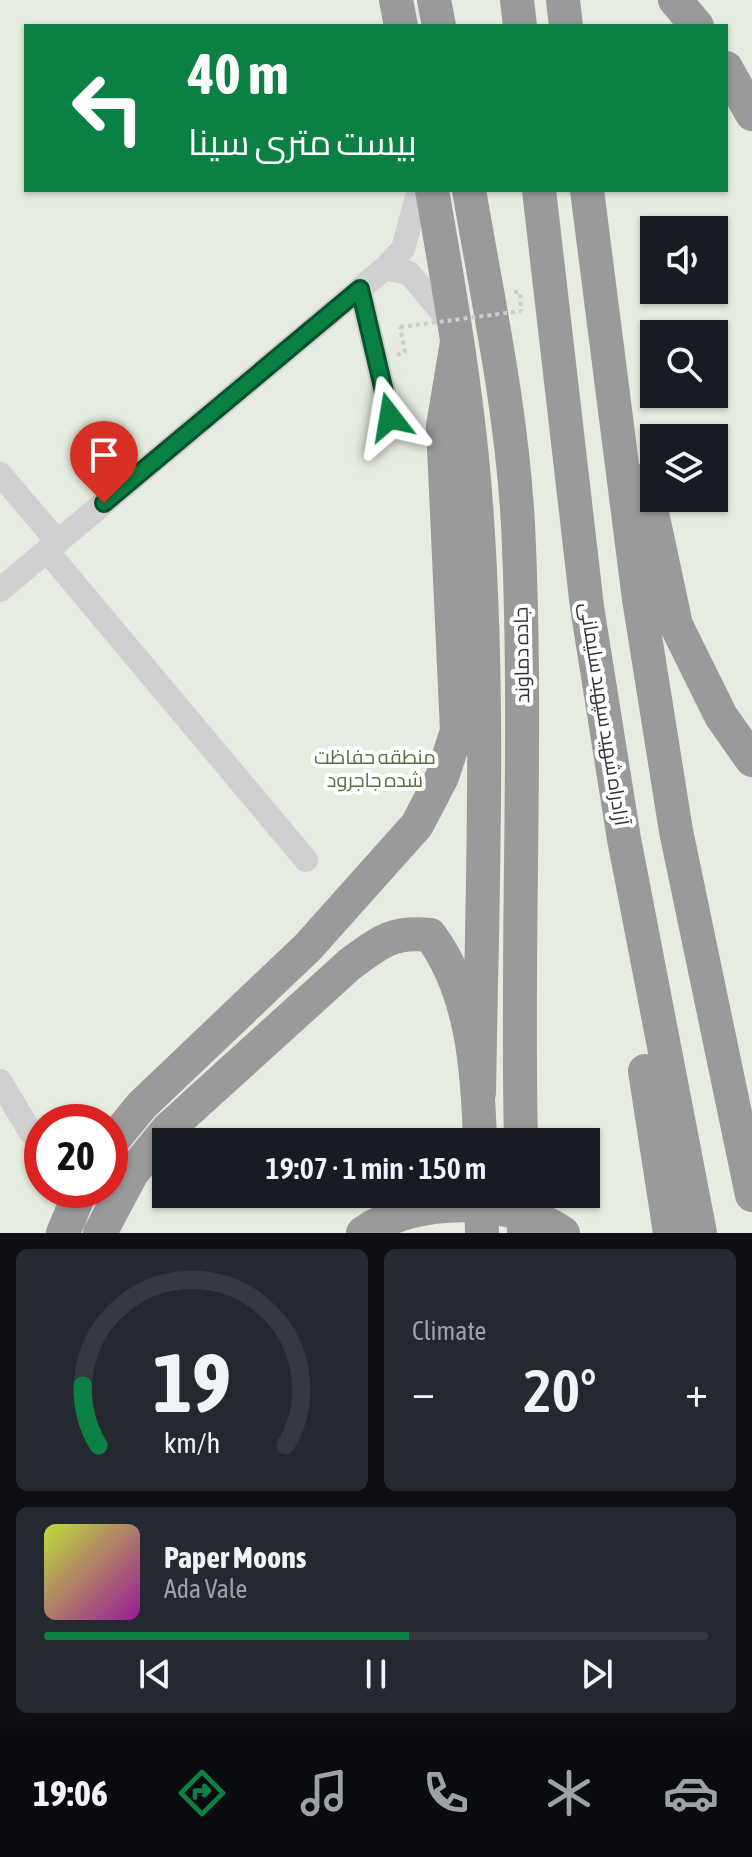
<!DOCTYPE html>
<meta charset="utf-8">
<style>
body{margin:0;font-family:"Asap Condensed",Cairo,sans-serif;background:#242831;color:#f1f3f6;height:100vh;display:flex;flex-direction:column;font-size:30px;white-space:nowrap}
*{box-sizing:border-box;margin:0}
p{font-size:26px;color:#9ea1a6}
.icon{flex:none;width:44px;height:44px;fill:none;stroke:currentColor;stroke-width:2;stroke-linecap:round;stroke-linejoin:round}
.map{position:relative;height:1233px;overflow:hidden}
.side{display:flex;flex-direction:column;gap:16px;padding:16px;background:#0d0f14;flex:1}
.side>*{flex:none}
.top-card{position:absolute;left:24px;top:24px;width:704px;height:168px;border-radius:0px;box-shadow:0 2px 6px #0004;background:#0b8043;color:#fff;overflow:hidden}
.tools{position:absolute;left:640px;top:216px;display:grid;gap:16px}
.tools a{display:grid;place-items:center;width:88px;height:88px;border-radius:0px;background:#171b24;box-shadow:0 2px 6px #0004;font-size:40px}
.speed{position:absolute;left:24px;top:1104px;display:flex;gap:16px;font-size:40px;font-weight:700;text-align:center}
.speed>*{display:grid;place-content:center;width:104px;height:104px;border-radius:50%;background:#171b24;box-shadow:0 2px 6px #0004;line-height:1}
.speed .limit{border:12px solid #d22;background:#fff;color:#111}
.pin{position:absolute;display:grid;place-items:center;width:68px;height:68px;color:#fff;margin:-82px -34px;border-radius:50% 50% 50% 0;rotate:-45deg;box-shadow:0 0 8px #0007}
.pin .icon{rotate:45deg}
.me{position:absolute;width:88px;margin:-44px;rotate:346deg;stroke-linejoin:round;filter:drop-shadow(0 0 6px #0008)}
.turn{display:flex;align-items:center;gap:28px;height:168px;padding:0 32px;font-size:36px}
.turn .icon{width:104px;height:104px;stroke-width:2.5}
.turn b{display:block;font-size:56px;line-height:68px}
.big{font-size:60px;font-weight:600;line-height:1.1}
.side .widget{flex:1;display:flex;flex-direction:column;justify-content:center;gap:12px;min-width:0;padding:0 28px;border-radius:12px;background:#242831}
.side .dial{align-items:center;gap:0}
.dial svg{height:208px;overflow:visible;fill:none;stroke:#363941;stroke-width:7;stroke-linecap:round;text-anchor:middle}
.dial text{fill:#f1f3f6;stroke:none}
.song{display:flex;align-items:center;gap:24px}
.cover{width:96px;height:96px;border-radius:12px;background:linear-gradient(135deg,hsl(70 70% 55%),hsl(300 70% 35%))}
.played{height:8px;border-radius:4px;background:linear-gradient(90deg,#0b8043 55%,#363941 55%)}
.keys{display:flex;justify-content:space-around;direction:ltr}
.heat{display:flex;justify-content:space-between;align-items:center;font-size:44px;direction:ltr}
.side .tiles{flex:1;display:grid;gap:16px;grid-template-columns:1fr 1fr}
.widget:last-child{grid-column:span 2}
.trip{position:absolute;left:152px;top:1128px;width:448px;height:80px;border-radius:0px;background:#171b24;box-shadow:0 2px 6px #0004;font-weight:600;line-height:80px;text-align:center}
.menu{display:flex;height:128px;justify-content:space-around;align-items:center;background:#090b0e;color:#9ea1a6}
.menu .icon{width:56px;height:56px}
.menu .current{color:#0b8043}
.menu b{font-size:36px;color:#f1f3f6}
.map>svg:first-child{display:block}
.green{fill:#e6ecdf;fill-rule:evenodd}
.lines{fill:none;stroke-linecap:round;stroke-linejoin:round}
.path{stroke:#cdcdcd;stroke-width:4;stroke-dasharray:4 4;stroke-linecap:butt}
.minor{stroke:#d0d0d0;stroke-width:24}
.highway{stroke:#9a9a9a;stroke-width:34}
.path-bridge{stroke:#cdcdcd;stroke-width:4;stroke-dasharray:4 4;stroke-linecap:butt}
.highway-bridge{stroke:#9a9a9a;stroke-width:34}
.route-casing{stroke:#07532c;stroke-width:20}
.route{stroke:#0b8043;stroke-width:14}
.labels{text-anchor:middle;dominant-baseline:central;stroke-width:8;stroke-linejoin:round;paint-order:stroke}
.street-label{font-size:20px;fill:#333;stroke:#fff}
.park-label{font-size:20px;fill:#56703f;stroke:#fff}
</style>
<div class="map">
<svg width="752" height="1233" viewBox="0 0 752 1233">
<rect width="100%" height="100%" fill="#fff"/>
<path class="green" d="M0,0h752v1233h-752zM26,26h700v164h-700zM654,230h60v60h-60zM654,334h60v60h-60zM654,438h60v60h-60zM42,1122h68v68h-68zM166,1142h420v52h-420z"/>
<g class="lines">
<path class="path" d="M514,292h6l1,19
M397,355l8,-3 -5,-25"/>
<path class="minor" d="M385,268l24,5 42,50
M360,289l30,128
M0,474l58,68
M47,551l259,309
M0,590l385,-322 18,-19 16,-59
M0,1081l31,52"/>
<path class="highway" d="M396,0l5,26
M434,0l5,26
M517,0l3,26
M563,0l3,26
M675,0l22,26
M726,68l26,46
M432,190c19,109 38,218 45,329 13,191 5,383 2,574
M469,190c19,111 43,222 49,335 10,205 -2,411 3,617
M539,190l48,417 37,232 76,394
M587,190l52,409 37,232 76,364
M645,480l31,145 45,91 31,44
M645,1071l25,162
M110,1144l32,-39 166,-158 109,-122 25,-48 15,-46 -14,-305 14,-84
M63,1233l18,-43
M100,1233l32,-60 36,-44 182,-165c30,-22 42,-33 80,-29 43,57 48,138 50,207
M363,1233c53,-38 147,-36 200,0"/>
<path class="path-bridge" d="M400,327l121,-16"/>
<path class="highway-bridge" d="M481,1194l1,39
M523,1194l1,39"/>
</g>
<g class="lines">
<defs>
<path id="route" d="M104,503l256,-214 30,128"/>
</defs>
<use href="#route" class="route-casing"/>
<use href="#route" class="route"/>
</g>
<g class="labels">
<g class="street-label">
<text transform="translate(521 655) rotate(-91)">جاده دماوند</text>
<text transform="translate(605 714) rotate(81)">آزادراه شهید سپهبد سلیمانی</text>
</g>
<g class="park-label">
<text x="375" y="756">منطقه حفاظت<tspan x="375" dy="23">شده جاجرود</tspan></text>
</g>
</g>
</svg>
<div class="tools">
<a><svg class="icon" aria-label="sound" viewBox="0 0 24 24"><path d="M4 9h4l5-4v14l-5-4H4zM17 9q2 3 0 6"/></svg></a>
<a><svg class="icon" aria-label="search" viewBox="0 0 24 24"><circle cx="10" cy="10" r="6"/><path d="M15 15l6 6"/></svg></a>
<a><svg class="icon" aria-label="layers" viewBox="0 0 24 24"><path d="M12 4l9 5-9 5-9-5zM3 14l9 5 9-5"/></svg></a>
</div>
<div class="speed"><div class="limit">20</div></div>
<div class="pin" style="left:104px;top:503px;background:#d93025"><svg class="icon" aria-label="arrive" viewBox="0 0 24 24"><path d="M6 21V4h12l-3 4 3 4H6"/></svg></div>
<svg class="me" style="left:390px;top:417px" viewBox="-20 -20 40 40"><path d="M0-17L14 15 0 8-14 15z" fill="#0b8043" stroke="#fff" stroke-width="4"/></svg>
<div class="trip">19:07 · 1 min · 150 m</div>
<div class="top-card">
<div class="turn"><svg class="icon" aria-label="left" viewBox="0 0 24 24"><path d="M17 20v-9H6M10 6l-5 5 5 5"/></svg><div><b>40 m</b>بیست متری سینا</div></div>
</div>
</div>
<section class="side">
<div class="tiles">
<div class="widget dial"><svg viewBox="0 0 100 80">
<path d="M14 69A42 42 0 1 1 86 69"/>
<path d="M14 69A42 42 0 0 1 8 46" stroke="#0b8043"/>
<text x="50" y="56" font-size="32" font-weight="700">19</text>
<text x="50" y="72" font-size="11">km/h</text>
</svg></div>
<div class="widget"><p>Climate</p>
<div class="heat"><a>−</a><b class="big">20°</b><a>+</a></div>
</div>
<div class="widget">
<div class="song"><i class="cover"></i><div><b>Paper Moons</b><p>Ada Vale</p></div></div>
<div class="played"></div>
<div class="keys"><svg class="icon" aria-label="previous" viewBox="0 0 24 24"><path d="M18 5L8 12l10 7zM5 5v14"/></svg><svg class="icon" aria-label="pause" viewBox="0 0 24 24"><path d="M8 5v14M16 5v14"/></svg><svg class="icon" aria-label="next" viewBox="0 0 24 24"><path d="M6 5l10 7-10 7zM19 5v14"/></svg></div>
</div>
</div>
</section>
<nav class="menu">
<b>19:06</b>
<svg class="icon current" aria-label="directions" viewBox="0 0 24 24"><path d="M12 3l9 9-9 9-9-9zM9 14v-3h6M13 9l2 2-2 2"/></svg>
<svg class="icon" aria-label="music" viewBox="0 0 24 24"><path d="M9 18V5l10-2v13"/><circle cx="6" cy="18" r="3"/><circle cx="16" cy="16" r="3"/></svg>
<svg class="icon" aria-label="phone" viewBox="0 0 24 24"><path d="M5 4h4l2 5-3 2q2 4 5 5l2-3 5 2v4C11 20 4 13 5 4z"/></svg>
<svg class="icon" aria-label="climate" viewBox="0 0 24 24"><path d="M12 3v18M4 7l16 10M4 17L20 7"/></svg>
<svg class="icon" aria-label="car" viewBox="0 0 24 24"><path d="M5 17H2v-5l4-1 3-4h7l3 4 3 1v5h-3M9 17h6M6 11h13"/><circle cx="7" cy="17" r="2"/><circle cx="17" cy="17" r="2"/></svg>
</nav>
